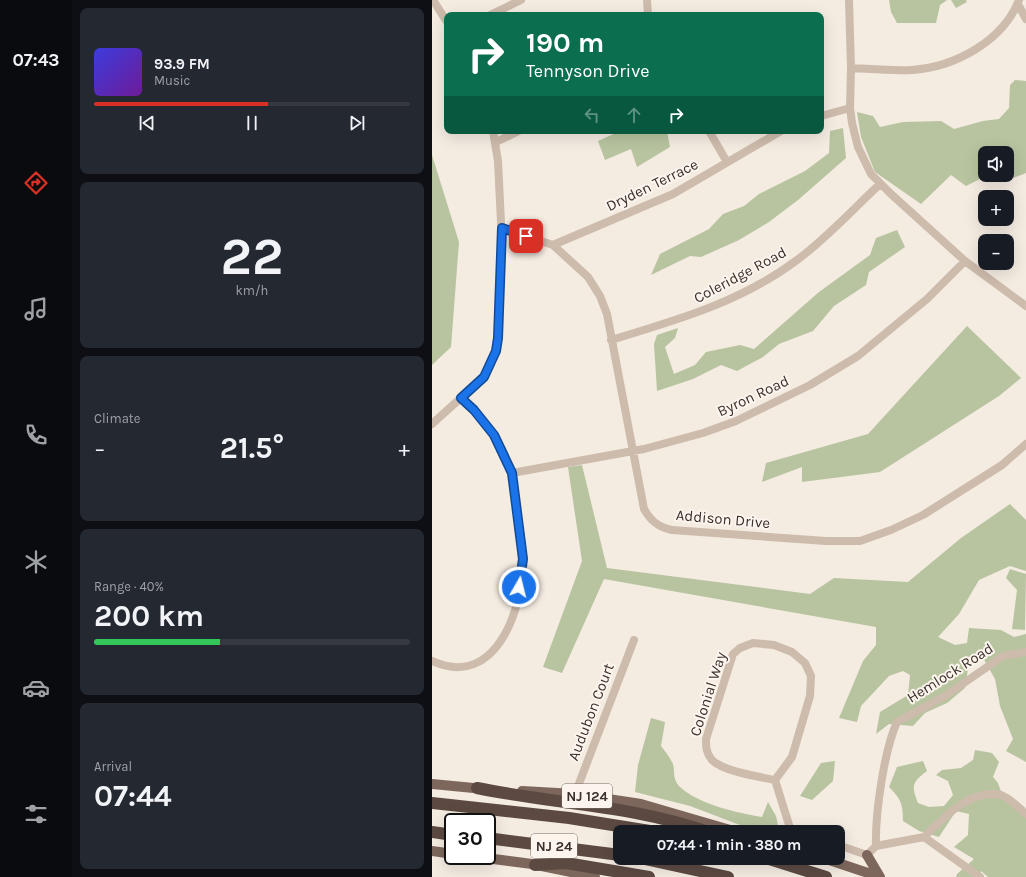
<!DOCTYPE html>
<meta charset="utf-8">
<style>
body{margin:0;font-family:Karla,sans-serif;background:#242831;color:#f1f3f6;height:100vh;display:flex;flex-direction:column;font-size:15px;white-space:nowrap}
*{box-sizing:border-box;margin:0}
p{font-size:13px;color:#9ea1a6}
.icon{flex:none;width:22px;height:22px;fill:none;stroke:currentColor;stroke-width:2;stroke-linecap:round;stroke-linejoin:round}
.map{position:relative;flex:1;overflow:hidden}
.side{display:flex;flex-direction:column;gap:8px;padding:8px;background:#0d0f14;width:360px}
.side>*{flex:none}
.guide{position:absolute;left:12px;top:12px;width:380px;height:122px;border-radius:8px;box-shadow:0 4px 16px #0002;background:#0b6e4f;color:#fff;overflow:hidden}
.tools{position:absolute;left:546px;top:146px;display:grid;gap:8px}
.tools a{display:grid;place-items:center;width:36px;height:36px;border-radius:8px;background:#171b24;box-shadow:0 4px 16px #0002;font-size:20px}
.speed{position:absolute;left:12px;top:813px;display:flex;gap:8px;font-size:20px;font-weight:700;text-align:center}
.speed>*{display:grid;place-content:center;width:52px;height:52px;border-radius:50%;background:#171b24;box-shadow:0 4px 16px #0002;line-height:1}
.speed .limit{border:2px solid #111;border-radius:6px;background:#fff;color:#111}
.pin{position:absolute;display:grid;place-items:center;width:34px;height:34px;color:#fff;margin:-17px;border-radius:8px;box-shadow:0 2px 6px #0006}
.me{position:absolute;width:44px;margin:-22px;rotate:8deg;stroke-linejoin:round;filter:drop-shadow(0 0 3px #0008)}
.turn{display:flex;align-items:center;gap:14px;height:84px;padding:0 16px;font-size:18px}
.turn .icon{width:52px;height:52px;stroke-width:2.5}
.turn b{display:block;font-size:28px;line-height:34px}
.lanes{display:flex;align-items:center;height:38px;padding:0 16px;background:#0003;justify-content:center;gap:20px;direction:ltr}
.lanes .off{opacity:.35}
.big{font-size:30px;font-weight:700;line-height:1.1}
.side .tile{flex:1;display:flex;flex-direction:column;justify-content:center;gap:6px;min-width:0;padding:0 14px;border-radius:8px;background:#242831}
.side .dial{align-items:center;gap:0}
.dial b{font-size:52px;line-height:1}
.song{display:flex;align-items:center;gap:12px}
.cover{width:48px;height:48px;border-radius:6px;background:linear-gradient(135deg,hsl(240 70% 55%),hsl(280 70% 35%))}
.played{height:4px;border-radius:2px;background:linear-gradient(90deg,#d93025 55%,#363941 55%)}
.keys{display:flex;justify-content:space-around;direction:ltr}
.heat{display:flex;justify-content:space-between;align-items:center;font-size:22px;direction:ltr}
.charge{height:6px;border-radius:3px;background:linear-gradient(90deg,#34c759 40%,#363941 0)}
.trip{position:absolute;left:181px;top:825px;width:232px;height:40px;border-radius:8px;background:#171b24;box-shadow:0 4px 16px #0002;font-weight:700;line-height:40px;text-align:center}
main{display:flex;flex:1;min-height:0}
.dock{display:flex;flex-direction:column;width:72px;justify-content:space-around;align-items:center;background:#090b0e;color:#9ea1a6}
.dock .icon{width:28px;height:28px}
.dock .on{color:#d93025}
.dock b{font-size:18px;color:#f1f3f6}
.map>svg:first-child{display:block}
.green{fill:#b8c4a0;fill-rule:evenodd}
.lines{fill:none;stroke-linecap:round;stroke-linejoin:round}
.minor{stroke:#cdbbac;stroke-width:8}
.major{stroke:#7d675c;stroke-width:10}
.highway{stroke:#5c4a42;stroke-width:12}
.route-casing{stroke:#114b97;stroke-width:10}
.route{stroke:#1a73e8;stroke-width:7}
.labels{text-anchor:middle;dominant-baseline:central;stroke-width:4;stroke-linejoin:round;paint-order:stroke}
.shield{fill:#fbf5ee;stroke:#756b66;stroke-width:1}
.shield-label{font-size:14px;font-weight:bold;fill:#3b302b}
.street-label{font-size:15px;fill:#3b302b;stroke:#fbf5ee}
</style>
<main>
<nav class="dock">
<b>07:43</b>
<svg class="icon on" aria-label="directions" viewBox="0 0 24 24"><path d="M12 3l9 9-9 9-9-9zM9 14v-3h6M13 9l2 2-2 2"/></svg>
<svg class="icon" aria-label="music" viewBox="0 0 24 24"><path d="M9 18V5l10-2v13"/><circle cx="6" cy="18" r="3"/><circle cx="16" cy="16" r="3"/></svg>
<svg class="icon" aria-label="phone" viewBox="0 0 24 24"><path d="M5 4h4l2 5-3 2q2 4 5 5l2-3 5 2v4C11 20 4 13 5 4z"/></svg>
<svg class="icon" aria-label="climate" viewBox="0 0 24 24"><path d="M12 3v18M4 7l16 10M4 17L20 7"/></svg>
<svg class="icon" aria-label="car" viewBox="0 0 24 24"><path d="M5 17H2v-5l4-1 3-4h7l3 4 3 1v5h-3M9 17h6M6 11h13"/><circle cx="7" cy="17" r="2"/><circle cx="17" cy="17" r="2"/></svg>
<svg class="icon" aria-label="filters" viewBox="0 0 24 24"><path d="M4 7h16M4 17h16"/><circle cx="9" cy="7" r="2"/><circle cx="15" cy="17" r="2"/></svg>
</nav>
<section class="side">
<div class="tile">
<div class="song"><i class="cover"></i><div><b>93.9 FM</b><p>Music</p></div></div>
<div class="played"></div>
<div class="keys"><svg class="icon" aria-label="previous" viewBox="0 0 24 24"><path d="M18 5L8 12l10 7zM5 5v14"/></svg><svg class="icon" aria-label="pause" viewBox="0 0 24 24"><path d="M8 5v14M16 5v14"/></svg><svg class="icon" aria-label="next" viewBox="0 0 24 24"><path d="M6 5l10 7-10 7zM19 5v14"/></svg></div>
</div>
<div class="tile dial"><b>22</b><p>km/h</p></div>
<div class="tile"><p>Climate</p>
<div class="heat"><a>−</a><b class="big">21.5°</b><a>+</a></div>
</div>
<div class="tile"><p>Range · 40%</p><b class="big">200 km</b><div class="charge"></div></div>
<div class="tile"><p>Arrival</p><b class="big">07:44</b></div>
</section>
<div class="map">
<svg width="594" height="877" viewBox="0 0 594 877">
<rect width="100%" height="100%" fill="#f4ebe1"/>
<path class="green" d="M457,0h58l-7,5 -4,18h-39l-6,-11z
M519,0h15l1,2 -11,6z
M583,80l11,1v92l-18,7 -28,-1 -14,7 -15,-11 -30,29 -46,-32 -14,-35 -4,-25 16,4 7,11 23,-5 38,-1 13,8 29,-8 16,-2 10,-11 1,-23zM553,153h22v22h-22z
M411,128l3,30 -48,42 -29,22 -30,18 -38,17 -11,-1 -39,19 9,-21 49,-25 14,-15 21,-8 15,-12 46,-23 24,-18 1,-22z
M188,131h47l3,16 -33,20 -6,-18 -26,11 -7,-19z
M0,155l27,87 -8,105 -19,18z
M465,230l8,17 -36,25 -3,13 -32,21 -21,25 -34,13 -16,13 -26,14 -16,-6 -28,14 -36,12 -3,-47 3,-9 21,-7 -3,10 -10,9 9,27 21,-9 11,-13 34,-7 14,4 65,-57 51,-37 6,-17z
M535,326l54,52 -22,18 -119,76 -78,10v-15l-40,15 4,-19 102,-29z
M150,465l25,103 203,26 24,-16 74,4 53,-44 49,-34 16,16v51l-16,-5 -31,14 -20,34 -21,23 17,8 12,-2 2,-15 32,2 13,7 12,-3v128l-20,-11 7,-12 -13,-33 -5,-27 -13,-23 -13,6 -4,26 -18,15 -22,10 -12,13 -24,-2 -13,10 4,-22 28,-17 2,-20 -7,-4 -14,5 -28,30 -4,16 -18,-4 24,-57 13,-16v-18l-272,-48 -42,94 -19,-6 39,-106 -14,-94z
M578,569l16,5 -1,56 -13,-1 5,-39 -11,-12z
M219,718l14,4 -4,24c4,5 8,10 11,16 4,7 -1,16 8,25 18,17 58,26 82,30l6,-15 8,14 3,14 -39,-5 -50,-19 -55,-14 3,-27z
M543,750l17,3 7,9 -6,15 5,6 6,17 22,17v60h-38l-7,-6 -2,6h-23l1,-3 17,-15 -20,-12 14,-12 1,-21 -13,-3 -17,26 -20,-6 -16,-10c0,-17 -2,-22 -14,-34l8,-20 26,-6 4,10c-15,11 -16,15 -9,32l11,4 15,-1 9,-11 -5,-14 -12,-6 6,-5 19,-2 12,-8z
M403,761l-2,20 -21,19 -12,-4 21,-33z"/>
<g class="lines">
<path class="minor" d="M1,0l14,22
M215,0l1,15
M417,0l2,68 -1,40 2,15 6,24 13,27 20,20 74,67 61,45
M586,4l8,15
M58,15l31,-15
M419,68c20,1 41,3 61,2 43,-3 91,-29 107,-70
M389,116l29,-8
M277,131l18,31
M64,142l23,-11
M70,228l51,17 35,32 12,19 7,18 37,195c7,12 14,18 28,21l154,11h34l31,-11 32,-15 79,-50 24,-21
M121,245l120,-51 108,-63
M179,340c66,-20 130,-38 186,-80 30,-22 56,-51 83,-76
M0,424l52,-47 12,-26 2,-13 4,-95 -4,-82 -5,-30
M80,473l132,-24 59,-16 33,-12 74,-36 48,-29 69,-57 38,-38
M321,643l21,2 18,7 13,11 6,13 -1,20 -18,61 -17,23c-15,-3 -53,-9 -63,-20 -6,-7 -6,-13 -6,-21l27,-85 7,-6z
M0,661c64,29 91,-52 91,-101 0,-16 -4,-33 -6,-48 -2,-13 -2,-27 -6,-40 -8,-29 -28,-54 -50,-74
M343,780l15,48
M143,794l59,-154
M358,828l10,4
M492,837c19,-19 47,-49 77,-42 9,3 18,13 25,19
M406,845l29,10 9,-9 48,-9 56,40
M444,846c-1,-32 8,-95 21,-124l48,-26 58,-40 23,-4"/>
<path class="major" d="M0,784l52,5
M90,791l53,3 66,10 96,28
M0,851l21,3
M435,855l13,22
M38,856l62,8 63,13
M391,858l57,19"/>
<path class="highway" d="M45,788c78,16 155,17 231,44
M0,803l137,15 87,14
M0,832l21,3
M55,838l133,17
M208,858l88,19
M334,858l60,19
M103,865l31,-2 83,14"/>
</g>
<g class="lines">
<defs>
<path id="route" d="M87,587l4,-28 -11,-86 -18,-38 -20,-25 -13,-12 23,-21 12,-26 2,-13 4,-110 24,8"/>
</defs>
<use href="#route" class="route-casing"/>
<use href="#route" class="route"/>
</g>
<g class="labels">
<g class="shield">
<rect x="130" y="784" width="50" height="24" rx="3"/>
<rect x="99" y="834" width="46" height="24" rx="3"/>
</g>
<g class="shield-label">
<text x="155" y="796">NJ 124</text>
<text x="122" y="846">NJ 24</text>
</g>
<g class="street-label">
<text transform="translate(220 185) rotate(-26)">Dryden Terrace</text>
<text transform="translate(308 275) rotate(-28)">Coleridge Road</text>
<text transform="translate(321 396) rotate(-25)">Byron Road</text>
<text transform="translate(291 519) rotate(5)">Addison Drive</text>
<text transform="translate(518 673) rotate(-32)">Hemlock Road</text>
<text transform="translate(276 694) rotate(-72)">Colonial Way</text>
<text transform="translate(159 712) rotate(-69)">Audubon Court</text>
</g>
</g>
</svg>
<div class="tools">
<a><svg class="icon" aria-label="sound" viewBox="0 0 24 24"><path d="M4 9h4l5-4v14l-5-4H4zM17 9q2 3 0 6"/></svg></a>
<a>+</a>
<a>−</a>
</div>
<div class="speed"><div class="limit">30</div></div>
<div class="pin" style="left:94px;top:236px;background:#d93025"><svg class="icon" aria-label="arrive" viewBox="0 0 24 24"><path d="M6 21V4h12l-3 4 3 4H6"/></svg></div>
<svg class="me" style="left:87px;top:587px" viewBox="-20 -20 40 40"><circle r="17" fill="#1a73e8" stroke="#fff" stroke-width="3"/><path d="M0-11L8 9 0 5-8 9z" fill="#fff"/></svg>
<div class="trip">07:44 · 1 min · 380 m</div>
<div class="guide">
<div class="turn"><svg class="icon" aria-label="right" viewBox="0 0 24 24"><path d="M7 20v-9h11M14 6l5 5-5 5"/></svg><div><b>190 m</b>Tennyson Drive</div></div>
<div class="lanes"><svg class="icon off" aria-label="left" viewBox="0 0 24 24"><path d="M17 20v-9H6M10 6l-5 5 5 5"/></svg><svg class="icon off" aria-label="ahead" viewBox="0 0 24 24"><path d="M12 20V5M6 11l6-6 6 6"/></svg><svg class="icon" aria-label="right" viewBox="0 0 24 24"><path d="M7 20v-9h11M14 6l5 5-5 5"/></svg></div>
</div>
</div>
</main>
